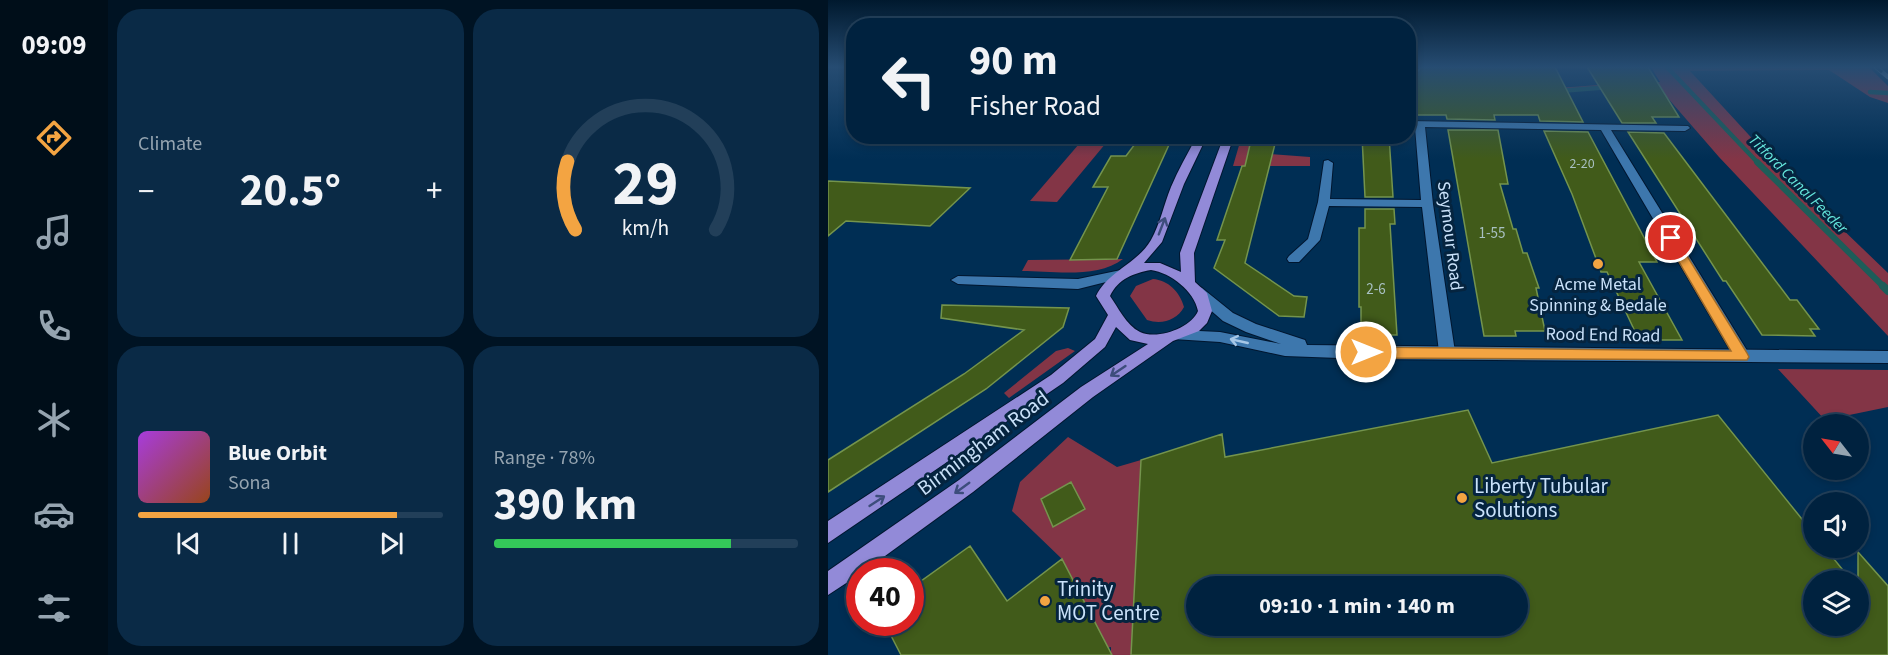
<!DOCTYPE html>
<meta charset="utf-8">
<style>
body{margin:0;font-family:"Source Sans 3",sans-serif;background:#0a2a46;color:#f1f3f6;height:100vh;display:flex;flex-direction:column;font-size:22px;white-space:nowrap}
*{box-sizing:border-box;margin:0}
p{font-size:20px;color:#95a4b0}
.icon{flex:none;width:33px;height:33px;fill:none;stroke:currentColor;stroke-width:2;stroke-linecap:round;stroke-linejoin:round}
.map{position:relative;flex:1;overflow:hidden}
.drawer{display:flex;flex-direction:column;gap:9px;padding:9px;background:#001323;width:720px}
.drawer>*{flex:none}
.guide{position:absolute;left:18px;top:18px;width:570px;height:126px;border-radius:24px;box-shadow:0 3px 9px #0003,0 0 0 2px #223f59;background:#00223f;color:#f1f3f6;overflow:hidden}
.needle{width:39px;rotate:301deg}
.tools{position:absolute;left:975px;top:414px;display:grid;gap:12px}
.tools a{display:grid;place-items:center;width:66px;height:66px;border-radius:50%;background:#00223f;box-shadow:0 3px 9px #0003,0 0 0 2px #223f59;font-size:30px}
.speed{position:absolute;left:18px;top:558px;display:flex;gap:12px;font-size:30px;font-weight:700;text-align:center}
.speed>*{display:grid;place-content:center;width:78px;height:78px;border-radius:50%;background:#00223f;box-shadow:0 3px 9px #0003,0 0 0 2px #223f59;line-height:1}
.speed .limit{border:9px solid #d22;background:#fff;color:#111}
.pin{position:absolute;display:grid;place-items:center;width:51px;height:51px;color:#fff;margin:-26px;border:3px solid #fff;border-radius:50%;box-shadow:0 2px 6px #0007}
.me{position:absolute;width:66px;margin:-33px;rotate:90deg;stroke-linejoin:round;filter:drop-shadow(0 0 4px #0008)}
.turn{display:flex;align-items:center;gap:21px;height:126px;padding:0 24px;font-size:27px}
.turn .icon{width:78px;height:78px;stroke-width:2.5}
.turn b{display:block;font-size:42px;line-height:51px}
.big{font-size:45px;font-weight:700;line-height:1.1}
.drawer .widget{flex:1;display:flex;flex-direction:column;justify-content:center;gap:9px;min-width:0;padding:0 21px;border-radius:24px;background:#0a2a46}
.drawer .dial{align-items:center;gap:0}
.dial svg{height:156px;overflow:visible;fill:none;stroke:#223f59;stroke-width:7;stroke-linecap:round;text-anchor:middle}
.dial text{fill:#f1f3f6;stroke:none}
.song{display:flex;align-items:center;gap:18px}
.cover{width:72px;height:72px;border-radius:9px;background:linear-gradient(135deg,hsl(280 70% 55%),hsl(20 70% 35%))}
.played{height:6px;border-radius:3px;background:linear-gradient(90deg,#f3a442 85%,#223f59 85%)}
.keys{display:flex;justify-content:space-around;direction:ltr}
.heat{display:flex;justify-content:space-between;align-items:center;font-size:33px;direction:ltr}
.charge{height:9px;border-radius:4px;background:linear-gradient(90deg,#34c759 78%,#223f59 0)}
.drawer .tiles{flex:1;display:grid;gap:9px;grid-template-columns:repeat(2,1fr)}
.trip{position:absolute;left:358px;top:576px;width:342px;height:60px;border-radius:30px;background:#00223f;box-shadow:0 3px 9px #0003,0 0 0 2px #223f59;font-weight:700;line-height:60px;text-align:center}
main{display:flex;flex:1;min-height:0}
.menu{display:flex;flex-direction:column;width:108px;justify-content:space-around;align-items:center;background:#000e19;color:#95a4b0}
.menu .icon{width:42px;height:42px}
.menu .selected{color:#f3a442}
.menu b{font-size:27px;color:#f1f3f6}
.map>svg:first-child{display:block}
.green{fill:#833546}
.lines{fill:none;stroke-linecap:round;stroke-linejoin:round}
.stream-far2{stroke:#1d5d59;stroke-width:4.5}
.stream-far1{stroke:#1d5d59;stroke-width:6}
.stream{stroke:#1d5d59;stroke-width:8}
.building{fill:#415b1a;stroke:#74944d;stroke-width:1.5;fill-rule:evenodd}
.minor-casing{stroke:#00162f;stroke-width:2}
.tertiary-casing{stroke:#00162f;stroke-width:2}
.primary-casing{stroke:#00162f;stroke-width:2}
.minor{fill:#3d77ad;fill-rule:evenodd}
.tertiary{fill:#3d77ad;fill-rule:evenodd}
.primary{fill:#928ad8;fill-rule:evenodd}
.rail-casing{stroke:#89a8c4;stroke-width:4.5}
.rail{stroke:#05243f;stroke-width:3;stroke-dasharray:8;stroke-linecap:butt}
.oneway{stroke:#3d4d7c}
.oneway2{stroke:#a7c7e7}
.route{fill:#f3a442;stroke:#9e6b2b;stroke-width:1.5}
.poi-dot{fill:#f3a442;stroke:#05243f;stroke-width:2}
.labels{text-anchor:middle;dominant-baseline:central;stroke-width:6;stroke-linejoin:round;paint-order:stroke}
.far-number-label{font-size:14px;fill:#a8c0c2}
.number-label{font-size:15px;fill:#a8c0c2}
.far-water-label{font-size:16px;font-style:italic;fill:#65e6dc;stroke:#05243f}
.street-label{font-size:18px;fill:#cae2fa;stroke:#05243f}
.poi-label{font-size:18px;fill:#cae2fa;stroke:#05243f}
.near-street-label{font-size:21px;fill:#cae2fa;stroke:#05243f}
.near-poi-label{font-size:21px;fill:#cae2fa;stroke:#05243f;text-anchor:start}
</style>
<main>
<nav class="menu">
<b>09:09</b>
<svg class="icon selected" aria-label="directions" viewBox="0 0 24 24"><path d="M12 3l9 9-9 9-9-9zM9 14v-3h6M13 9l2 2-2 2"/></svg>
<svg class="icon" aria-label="music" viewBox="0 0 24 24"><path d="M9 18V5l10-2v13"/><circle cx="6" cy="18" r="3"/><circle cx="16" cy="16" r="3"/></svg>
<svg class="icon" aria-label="phone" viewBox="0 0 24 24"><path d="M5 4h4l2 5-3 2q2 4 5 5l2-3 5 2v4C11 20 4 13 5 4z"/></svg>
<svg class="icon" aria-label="climate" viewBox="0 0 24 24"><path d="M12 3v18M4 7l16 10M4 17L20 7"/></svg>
<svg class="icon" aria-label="car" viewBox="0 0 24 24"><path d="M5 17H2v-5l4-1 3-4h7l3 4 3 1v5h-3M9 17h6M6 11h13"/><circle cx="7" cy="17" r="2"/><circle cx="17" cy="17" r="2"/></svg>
<svg class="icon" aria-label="filters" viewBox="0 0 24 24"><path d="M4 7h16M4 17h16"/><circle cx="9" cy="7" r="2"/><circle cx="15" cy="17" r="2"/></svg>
</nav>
<section class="drawer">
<div class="tiles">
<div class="widget"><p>Climate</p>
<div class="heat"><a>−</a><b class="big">20.5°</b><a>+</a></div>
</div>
<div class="widget dial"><svg viewBox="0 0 100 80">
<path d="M14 69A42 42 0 1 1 86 69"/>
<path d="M14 69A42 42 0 0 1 10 34" stroke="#f3a442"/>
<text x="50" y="56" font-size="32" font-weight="700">29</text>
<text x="50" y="72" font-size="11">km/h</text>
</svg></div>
<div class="widget">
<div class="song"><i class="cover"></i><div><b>Blue Orbit</b><p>Sona</p></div></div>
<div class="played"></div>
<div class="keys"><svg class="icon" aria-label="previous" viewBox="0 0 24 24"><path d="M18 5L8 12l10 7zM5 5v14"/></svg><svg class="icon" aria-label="pause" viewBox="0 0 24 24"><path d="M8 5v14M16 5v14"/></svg><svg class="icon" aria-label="next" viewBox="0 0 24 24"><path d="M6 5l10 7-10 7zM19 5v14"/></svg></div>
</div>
<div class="widget"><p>Range · 78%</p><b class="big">390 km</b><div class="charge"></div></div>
</div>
</section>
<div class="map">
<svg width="1060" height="655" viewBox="0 0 1060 655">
<rect width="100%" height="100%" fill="#002e54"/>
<path class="green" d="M823,67h218l19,19v17l-18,-6 -41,-27 -139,1 94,102 104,100v63l-169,-179 -59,-68 -60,-1 -24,3 -167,-1 -1,-11c46,8 96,10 142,9 37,-1 73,-7 110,-6z
M257,137h26l-54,65 -27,-1z
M412,142h11l18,12 41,3v9h-77z
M295,259c-26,20 -71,12 -101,12l6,-11z
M325,279c15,1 27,13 31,28 -7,13 -22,18 -37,13l-17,-24 6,-10z
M240,348l7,3 -66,47 -5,-5 52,-42z
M950,369l110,1v37l-63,13z
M240,437l49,30 24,-7 -9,195h-21v-8l-32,8 16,-33 -33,-63 -50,-48 8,-29z"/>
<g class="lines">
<path class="stream-far2" d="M839,67l92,97
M731,91l51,-4
M1042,92l18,1"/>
<path class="stream-far1" d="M929,162l128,126"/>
<path class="stream" d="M1055,286l5,5"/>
</g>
<path class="building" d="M593,67h134l28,55 -43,-1 -2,-6h-44l1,5 -48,-1 -1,-4h-38v-31z
M759,67h61l31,50h-27l4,6h-34z
M620,130h50l10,54h-8l13,45h3l7,24h4l12,35h-3l9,43h-30l1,5h-32z
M716,131l44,1 69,130h-18l43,78h-43l-32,-68h-6l-29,-78z
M800,132l36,1 126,167h7l22,29h-9l5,7 -53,-1 -36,-54h-3z
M313,136h32l-56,123 -47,1 38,-73h-15l18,-31h15z
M424,136h25l-32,127 49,33 13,1 -3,20 -25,-1 -65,-48 11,-28h-8l25,-74h3z
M534,136h27l4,61h-28z
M0,181l142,7 -40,38 -84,-5 -18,15z
M537,209h29l1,15h-5l7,111h-36v-28h-2v-79h6z
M114,305l127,3 -6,19 -77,62 -158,103v-32l136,-86 60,-44 -83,-12z
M640,410l24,53 226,-48 96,119v14h11l26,32h-37v46h44v-74l30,34v69h-757l10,-195 81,-26 3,23zM369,586h321v40h-321z
M243,482l14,27 -32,18 -12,-28z
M142,546l37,55 55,-42 50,96h-211l-17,-33h26v-33z"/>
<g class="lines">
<defs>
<path id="minor" d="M580,121l280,5 2,2 -5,3 -74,-1 137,222 2,4 -2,4h-12l-135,-230 -176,-3 8,77 22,148 -2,4h-12l-2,-4 -17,-145 -93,-1 -9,34 -21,22h-10l-2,-3 2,-3 19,-17 10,-37 6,-41 4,-1 5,3 -3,36 91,1 -6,-73h-7z
M293,270l7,4 -2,3 -48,12 -120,-5 -7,-4 7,-4 120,3z"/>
<path id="tertiary" d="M369,286l5,2 31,25 23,11 49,16 2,5 581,6v12l-522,-4 -81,-3 -65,-14 -47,-3 -3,-4 3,-4 5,-1 42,2 61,12 -35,-12 -23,-11 -31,-27 -2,-3 2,-3z"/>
<path id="primary" d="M369,136h10l-23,48 -22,58 -18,21h16l21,9 -1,-19 44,-117h10l-40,117 1,29 12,11 5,18 -5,12 -8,8 -26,10 -80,56 -120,95 -110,80h-3v2l-32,21v-24l131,-91 122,-93 67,-43 -18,-4 -14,-13 -11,20 -42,36 -235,160v-22l223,-146 44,-36 13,-24 -12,-19c12,-25 41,-32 55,-56 9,-16 13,-36 20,-53 7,-17 17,-34 26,-51zM323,270c20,3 43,21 47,41 -7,17 -40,29 -58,21 -14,-7 -22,-25 -30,-36 8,-17 24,-23 41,-26z"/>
</defs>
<use href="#minor" class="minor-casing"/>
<use href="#tertiary" class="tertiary-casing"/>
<use href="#primary" class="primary-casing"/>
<use href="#minor" class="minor"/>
<use href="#tertiary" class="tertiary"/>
<use href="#primary" class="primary"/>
<defs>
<path id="rail" d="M1048,67l12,10"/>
</defs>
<use href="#rail" class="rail-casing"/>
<use href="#rail" class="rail"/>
</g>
<defs><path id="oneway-shaft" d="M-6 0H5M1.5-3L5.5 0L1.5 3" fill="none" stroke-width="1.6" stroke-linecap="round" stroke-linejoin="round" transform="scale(1.5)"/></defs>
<g class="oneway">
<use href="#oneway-shaft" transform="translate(334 226) rotate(-69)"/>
<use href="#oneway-shaft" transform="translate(290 371) rotate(146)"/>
<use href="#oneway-shaft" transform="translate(134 488) rotate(144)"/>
<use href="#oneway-shaft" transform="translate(49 501) rotate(-33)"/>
</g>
<use class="oneway2" href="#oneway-shaft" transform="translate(411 341) rotate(-167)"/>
<linearGradient id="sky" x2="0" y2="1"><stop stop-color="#00192e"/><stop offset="0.42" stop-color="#264c72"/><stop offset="1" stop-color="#264c72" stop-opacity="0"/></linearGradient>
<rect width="1060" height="159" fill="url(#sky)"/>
<path class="route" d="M843,234l5,4 71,115 2,4 -2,3 -381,-2 -7,-6 7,-5 365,4 -66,-113z"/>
<g class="poi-dot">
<circle cx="770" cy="264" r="6"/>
<circle cx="634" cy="498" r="6"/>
<circle cx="217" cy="601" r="6"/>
</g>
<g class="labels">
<g class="far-number-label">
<text x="754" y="164">2-20</text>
</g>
<g class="number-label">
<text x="664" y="233">1-55</text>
<text x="548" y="289">2-6</text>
</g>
<g class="far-water-label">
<text transform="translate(970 184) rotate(45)">Titford Canal Feeder</text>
</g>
<g class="street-label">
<text transform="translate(622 236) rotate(83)">Seymour Road</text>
<text transform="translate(775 335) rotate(1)">Rood End Road</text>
</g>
<g class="poi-label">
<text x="770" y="284">Acme Metal<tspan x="770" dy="21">Spinning &amp; Bedale</tspan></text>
</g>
<g class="near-street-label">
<text transform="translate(155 443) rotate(-37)">Birmingham Road</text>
</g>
<g class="near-poi-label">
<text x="646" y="486">Liberty Tubular<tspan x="646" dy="24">Solutions</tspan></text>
<text x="229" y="589">Trinity<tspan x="229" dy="24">MOT Centre</tspan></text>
</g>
</g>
</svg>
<div class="tools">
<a><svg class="needle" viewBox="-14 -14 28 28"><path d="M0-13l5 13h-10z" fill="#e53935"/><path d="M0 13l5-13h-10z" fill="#95a4b0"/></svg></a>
<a><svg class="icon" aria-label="sound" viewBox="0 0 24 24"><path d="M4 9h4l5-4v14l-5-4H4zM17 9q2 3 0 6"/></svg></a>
<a><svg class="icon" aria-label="layers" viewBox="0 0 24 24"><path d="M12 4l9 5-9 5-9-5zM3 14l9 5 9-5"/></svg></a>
</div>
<div class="speed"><div class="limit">40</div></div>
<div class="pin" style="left:843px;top:238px;background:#d93025"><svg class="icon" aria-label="arrive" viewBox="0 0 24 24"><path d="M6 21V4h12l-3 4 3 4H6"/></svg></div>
<svg class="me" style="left:538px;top:352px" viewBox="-20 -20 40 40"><circle r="17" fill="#f3a442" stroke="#fff" stroke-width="3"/><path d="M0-11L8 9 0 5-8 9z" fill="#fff"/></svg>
<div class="trip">09:10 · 1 min · 140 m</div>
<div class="guide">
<div class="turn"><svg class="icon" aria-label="left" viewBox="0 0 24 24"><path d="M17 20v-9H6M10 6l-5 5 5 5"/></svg><div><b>90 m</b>Fisher Road</div></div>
</div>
</div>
</main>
